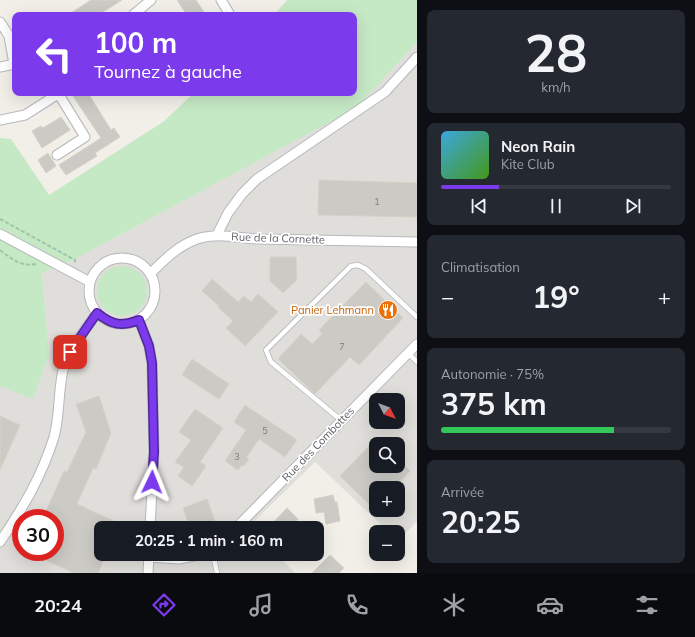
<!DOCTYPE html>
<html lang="fr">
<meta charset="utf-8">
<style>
body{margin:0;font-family:Mulish,sans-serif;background:#242831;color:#f1f3f6;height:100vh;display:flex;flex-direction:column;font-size:15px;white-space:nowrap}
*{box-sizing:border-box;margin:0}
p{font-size:13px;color:#9ea1a6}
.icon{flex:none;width:22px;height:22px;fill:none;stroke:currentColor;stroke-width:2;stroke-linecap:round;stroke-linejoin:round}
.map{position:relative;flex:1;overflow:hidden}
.drawer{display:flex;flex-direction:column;gap:10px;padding:10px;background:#0d0f14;width:278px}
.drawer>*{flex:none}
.top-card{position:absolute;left:12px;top:12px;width:345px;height:84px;border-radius:8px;box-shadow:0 4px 16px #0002;background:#7c3aed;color:#fff;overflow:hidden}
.needle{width:26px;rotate:132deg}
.fabs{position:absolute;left:369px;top:393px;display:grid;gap:8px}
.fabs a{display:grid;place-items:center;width:36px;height:36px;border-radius:8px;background:#171b24;box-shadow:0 4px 16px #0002;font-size:20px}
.speed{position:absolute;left:12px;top:509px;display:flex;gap:8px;font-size:20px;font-weight:700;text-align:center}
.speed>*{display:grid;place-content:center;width:52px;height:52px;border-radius:50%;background:#171b24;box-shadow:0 4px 16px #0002;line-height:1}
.speed .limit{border:6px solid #d22;background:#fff;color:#111}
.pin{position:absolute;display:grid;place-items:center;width:34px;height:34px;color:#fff;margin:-17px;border-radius:8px;box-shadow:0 2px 6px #0006}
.me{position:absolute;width:44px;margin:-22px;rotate:2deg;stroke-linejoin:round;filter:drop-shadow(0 0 3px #0008)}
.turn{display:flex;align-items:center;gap:14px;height:84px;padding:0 16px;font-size:18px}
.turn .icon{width:52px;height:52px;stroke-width:2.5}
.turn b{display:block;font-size:28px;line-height:34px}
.big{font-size:30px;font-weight:700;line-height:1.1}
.drawer .card{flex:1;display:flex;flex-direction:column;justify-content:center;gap:6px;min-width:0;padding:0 14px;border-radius:8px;background:#242831}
.drawer .dial{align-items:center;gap:0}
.dial b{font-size:52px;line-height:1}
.song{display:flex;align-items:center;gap:12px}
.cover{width:48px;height:48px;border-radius:6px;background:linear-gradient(135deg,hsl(200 70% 55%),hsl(100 70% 35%))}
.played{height:4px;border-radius:2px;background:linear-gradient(90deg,#7c3aed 25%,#363941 25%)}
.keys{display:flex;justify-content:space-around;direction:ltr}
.heat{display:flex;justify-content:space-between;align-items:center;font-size:22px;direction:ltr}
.charge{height:6px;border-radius:3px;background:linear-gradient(90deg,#34c759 75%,#363941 0)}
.trip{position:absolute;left:94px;top:521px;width:230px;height:40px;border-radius:8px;background:#171b24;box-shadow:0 4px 16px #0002;font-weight:700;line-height:40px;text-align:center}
.menu{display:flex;height:64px;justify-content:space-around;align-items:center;background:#090b0e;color:#9ea1a6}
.menu .icon{width:28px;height:28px}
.menu .active{color:#7c3aed}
.menu b{font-size:18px;color:#f1f3f6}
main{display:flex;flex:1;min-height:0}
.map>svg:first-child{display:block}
.industrial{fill:#e0deda;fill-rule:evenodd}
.green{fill:#c5e8c5}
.building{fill:#cccac5;stroke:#d6d1c6}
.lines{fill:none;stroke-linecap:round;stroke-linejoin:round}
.lane-casing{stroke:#b5b8bc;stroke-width:6}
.street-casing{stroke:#b5b8bc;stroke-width:11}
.path{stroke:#9cc7a9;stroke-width:2;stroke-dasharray:4 2;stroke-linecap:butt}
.lane{stroke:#fff;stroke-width:4.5}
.street{stroke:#fff;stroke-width:9}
.route-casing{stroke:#51269a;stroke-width:10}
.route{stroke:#7c3aed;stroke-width:7}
.labels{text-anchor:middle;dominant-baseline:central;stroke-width:3.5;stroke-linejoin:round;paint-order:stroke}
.number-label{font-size:9px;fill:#7a7d7f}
.street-label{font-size:11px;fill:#5f6368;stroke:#fff}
.food-label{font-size:11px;fill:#c56008;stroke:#fff;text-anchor:end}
</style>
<main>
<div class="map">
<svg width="417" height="573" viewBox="0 0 417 573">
<rect width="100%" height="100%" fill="#f1efe8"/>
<path class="industrial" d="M417,42v479l-19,20v-9h-9l-74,-70 -66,64 1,2h-149v26h175l19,19h-295v-187l33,12 16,-43 -7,-82 35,-15 278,-150zM376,400h22v22h-22zM376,444h22v22h-22zM376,488h22v22h-22zM21,518h34v34h-34z"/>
<path class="green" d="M287,0h130v42l-61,66 -279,150 -35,15 7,82 -16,44 -33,-13v-248l11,1 38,56 114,-73 31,-29h160v-78h-80z
M97 291a25 25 0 1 1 50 0a25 25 0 1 1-50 0Z"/>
<path class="building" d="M91,0h31l-24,15h-30z
M177,0h19l10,15h-19z
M71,93h17l23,37 3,-2 6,9 -25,16 2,3 -31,19 -7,-10 42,-27z
M61,117l9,13 -28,18 -10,-17 9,-5 2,2z
M48,153l8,13 -10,7 -8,-13z
M319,180l98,3v34l-99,-2z
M270,257h26l1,23 -14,13 -13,-12z
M212,279l26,23 6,-6 7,6 7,-8 20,18 -33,34 -19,-18 7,-7 -15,-14 1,-1 -17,-15z
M366,282l37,36 -44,47 -9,-8 -35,37 -37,-35 23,-25 11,10 10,-10 -3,-4z
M192,359l37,25 -10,15 -37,-24z
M99,396l12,37 -15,36 -3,-1 -16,36 37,17 -3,7h-10v26h5l-8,19h-24l-46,-21h27v-34h-12l21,-47 3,1 19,-40 -10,-28z
M245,405l52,35 -12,17 -26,-18 -13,19 3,1 -5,7 -2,-1 -4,5 -13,-9 21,-31 -12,-8z
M195,409l28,19 -23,34 6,4 -14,20 -14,-10 6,-9 -9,-5 16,-22 -12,-8z
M0,416l20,9 -20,45z
M376,439v27h22v-7l12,12 -16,17h-18v23l-36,-35z
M333,495l2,7h2l3,19 -14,3 -2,-12 -8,1 -2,-14z
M207,499l9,25 -8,3 -2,-4 -16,5 -7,-20z
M287,508l11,11 -9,9h-21z
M330,555l14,13 -5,5h-27z"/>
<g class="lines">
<defs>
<path id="lane" d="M408,353l9,9
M342,421l-71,-59 -5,-12 85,-84 7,-1 8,4 51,48
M213,554l4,19"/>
<path id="street" d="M221,0l8,13
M133,15l18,-15
M0,22l9,14 5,28
M0,67l15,-3
M0,120l25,-5 33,-21
M57,155l28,-18 -27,-44
M0,234l90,48
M217,235l11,-22 14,-19 15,-15 128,-87 32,-35
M89 291a33 33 0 1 1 66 0a33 33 0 1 1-66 0Z
M151,273c15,-15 27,-27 46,-34 20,-7 41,-1 61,0 53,1 106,2 159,3
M139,320l10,26 3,17 2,89 -4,76
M236,528l181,-184
M0,542c24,-36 41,-64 54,-105 6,-22 4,-45 9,-67 6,-21 21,-39 34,-57
M149,557l30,2 24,-5
M148,573l1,-19"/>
</defs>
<use href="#lane" class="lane-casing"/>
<use href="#street" class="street-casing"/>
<path class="path" d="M0,219l75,41v3
M0,250c12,9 21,17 36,14"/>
<use href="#lane" class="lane"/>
<use href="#street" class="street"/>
</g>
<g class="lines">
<defs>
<path id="route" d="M70,352l27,-39c15,12 24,14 42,7l10,26 3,17 2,89 -2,30"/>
</defs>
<use href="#route" class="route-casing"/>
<use href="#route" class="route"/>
</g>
<defs>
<symbol id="restaurant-disc" viewBox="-11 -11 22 22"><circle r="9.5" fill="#e8710a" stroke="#fff"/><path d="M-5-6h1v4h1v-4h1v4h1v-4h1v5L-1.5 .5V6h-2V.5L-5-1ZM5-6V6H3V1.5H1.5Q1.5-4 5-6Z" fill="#fff"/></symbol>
</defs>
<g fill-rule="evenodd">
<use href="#restaurant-disc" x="377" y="299" width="22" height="22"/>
</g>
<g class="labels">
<g class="number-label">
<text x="377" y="201">1</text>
<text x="342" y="346">7</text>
<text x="265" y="430">5</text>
<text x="237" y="456">3</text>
</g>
<g class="street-label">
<text transform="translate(278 238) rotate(2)">Rue de la Cornette</text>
<text transform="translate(318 444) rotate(-46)">Rue des Combottes</text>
</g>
<g class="food-label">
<text x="374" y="310">Panier Lehmann</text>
</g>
</g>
</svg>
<div class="fabs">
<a><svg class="needle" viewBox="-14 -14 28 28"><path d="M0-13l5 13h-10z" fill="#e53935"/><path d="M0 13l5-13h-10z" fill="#9ea1a6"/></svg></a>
<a><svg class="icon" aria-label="search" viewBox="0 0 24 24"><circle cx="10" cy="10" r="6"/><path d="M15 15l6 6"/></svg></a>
<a>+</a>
<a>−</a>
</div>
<div class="speed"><div class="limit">30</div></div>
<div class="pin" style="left:70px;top:352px;background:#d93025"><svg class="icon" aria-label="arrive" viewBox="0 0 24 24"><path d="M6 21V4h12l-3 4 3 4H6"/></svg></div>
<svg class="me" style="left:152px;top:482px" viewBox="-20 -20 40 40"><path d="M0-17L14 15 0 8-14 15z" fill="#7c3aed" stroke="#fff" stroke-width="4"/></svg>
<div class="trip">20:25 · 1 min · 160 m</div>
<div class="top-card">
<div class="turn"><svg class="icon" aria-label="left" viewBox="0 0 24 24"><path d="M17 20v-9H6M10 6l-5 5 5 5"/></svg><div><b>100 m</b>Tournez à gauche</div></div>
</div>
</div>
<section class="drawer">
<div class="card dial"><b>28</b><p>km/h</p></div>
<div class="card">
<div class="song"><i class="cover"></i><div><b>Neon Rain</b><p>Kite Club</p></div></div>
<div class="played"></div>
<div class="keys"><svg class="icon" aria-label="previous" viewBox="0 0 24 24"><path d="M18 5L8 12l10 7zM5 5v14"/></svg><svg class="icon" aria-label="pause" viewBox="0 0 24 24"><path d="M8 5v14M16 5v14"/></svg><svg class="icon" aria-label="next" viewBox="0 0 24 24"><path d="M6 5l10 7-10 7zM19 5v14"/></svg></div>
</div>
<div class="card"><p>Climatisation</p>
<div class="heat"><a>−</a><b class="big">19°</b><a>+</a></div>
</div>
<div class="card"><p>Autonomie · 75%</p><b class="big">375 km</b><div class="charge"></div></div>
<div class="card"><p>Arrivée</p><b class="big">20:25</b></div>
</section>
</main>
<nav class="menu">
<b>20:24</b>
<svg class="icon active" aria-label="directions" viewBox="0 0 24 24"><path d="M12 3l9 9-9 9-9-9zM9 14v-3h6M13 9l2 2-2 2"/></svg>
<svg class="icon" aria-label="music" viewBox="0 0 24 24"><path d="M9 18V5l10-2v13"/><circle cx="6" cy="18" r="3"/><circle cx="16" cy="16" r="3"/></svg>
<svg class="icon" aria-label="phone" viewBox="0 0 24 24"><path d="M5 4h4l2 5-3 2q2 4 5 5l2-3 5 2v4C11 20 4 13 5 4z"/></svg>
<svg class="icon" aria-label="climate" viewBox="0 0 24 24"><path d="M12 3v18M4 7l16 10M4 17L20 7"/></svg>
<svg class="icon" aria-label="car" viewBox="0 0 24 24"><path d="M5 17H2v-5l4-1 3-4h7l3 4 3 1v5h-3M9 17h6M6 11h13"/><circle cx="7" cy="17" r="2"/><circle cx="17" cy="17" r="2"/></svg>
<svg class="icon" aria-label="filters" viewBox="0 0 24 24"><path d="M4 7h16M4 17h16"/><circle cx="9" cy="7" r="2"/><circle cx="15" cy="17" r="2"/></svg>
</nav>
